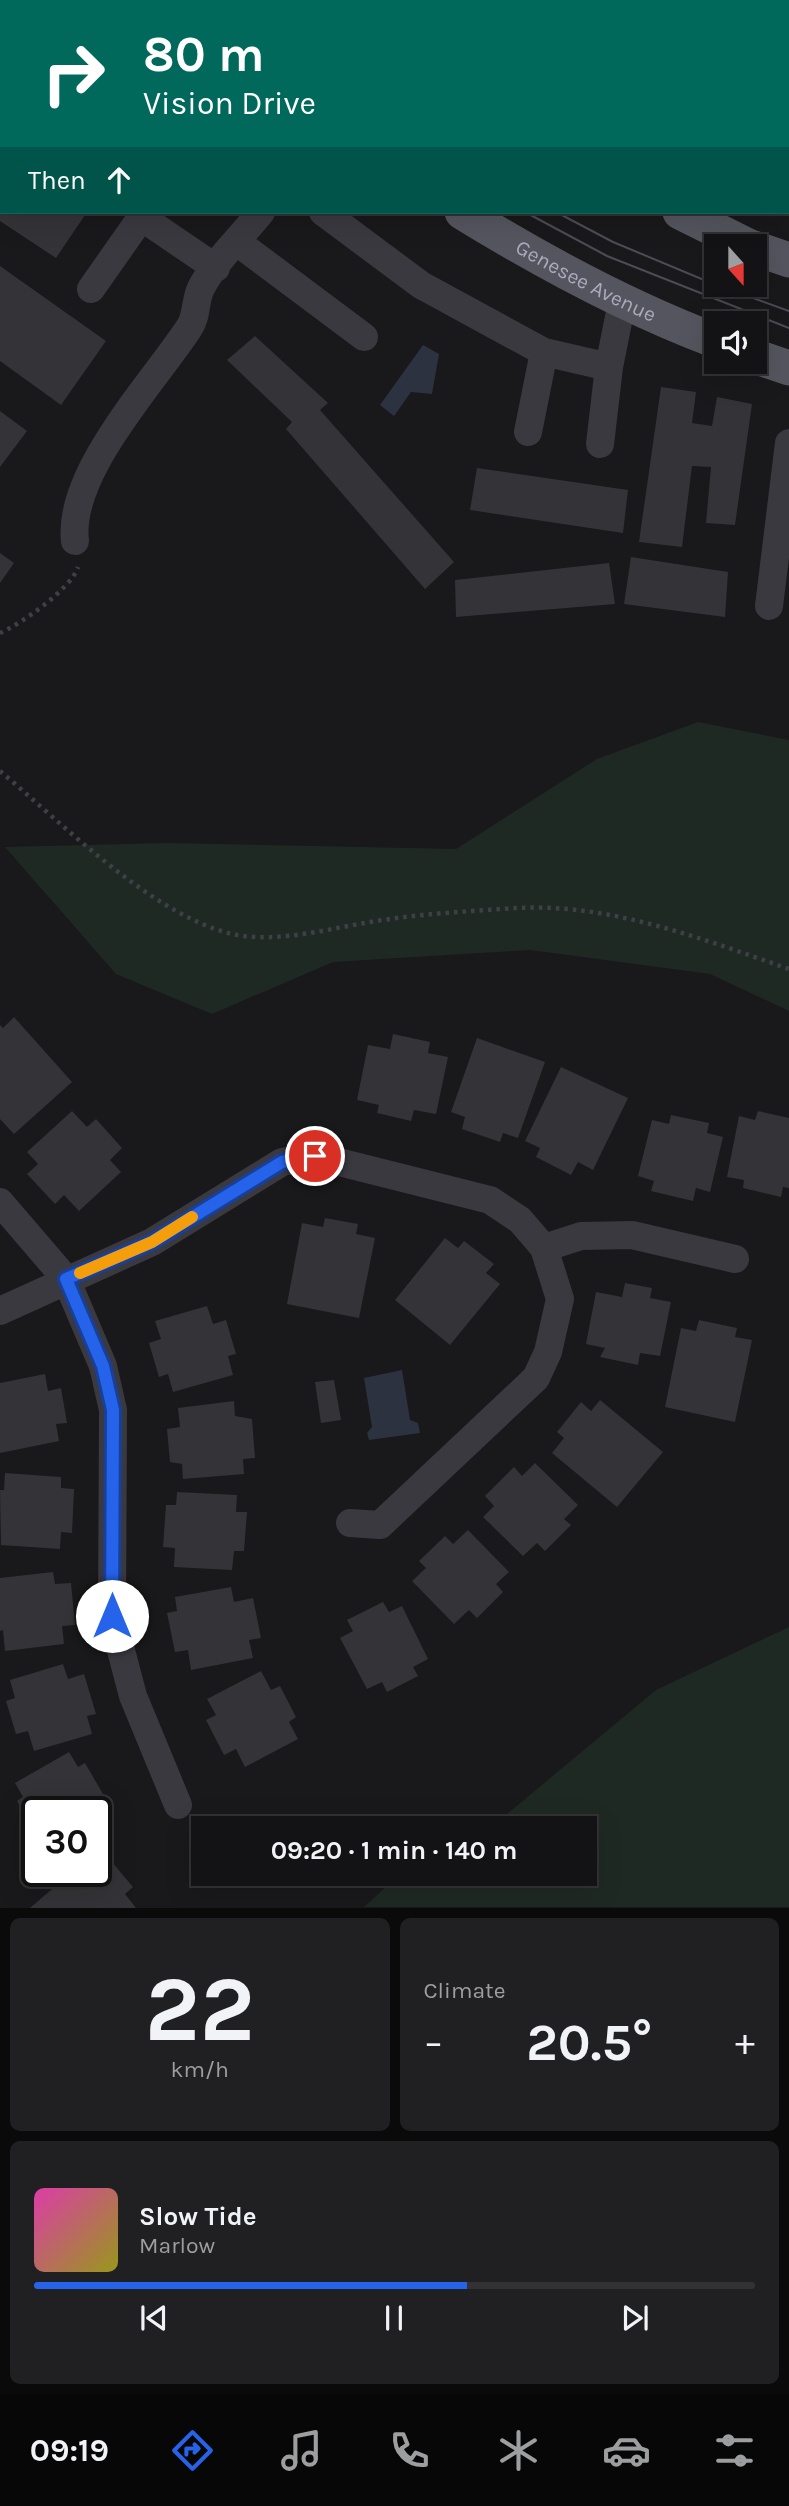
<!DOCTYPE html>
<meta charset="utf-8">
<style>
body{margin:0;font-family:Karla,sans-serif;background:#202022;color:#f1f3f6;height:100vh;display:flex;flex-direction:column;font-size:26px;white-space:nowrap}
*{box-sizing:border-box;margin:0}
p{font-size:23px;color:#9d9ea0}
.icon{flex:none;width:38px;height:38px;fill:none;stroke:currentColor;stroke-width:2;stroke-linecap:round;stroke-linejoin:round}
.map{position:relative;height:1908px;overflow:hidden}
.drawer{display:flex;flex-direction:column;gap:10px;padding:10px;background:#0a0a0b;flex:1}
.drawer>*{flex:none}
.guide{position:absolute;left:0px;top:0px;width:789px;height:214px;box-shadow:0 7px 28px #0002,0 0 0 2px #323234;background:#00695c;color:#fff;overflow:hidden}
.needle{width:46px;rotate:159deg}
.fabs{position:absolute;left:704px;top:234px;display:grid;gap:14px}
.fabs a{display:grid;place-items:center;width:63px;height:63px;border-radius:0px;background:#131214;box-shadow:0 7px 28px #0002,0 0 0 2px #323234;font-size:35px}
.speed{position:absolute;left:21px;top:1796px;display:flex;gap:14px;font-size:35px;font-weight:700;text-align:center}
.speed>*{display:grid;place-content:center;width:91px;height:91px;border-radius:50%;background:#131214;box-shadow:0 7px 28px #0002,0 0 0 2px #323234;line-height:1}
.speed .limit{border:4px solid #111;border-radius:10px;background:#fff;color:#111}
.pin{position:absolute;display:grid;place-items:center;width:60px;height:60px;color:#fff;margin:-30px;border:4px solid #fff;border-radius:50%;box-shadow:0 2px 7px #0007}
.me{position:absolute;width:77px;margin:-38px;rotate:0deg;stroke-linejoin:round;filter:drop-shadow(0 0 5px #0008)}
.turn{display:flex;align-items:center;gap:24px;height:147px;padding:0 28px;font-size:32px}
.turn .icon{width:91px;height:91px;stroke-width:2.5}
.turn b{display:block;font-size:49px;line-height:60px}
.then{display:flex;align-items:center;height:66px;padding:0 28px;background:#0003;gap:14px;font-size:26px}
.big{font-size:52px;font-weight:700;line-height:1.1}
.drawer .tile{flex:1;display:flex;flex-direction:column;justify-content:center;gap:10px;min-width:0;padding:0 24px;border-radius:10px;background:#202022}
.drawer .dial{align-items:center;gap:0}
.dial b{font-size:91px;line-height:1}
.song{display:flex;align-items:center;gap:21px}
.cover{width:84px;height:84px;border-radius:10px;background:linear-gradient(135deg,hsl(320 70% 55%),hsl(60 70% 35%))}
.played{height:7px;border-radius:4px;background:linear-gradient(90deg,#2563eb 60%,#323234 60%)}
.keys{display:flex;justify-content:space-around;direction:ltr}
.heat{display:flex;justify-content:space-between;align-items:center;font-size:38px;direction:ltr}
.drawer .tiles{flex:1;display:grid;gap:10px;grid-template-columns:1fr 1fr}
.tile:last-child{grid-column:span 2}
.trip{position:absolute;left:191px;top:1816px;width:406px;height:70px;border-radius:0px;background:#131214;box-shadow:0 7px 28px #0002,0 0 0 2px #323234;font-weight:700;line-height:70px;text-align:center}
.tabs{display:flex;height:112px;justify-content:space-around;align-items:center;background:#080708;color:#9d9ea0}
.tabs .icon{width:49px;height:49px}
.tabs .current{color:#2563eb}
.tabs b{font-size:32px;color:#f1f3f6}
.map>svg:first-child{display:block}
.built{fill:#252428}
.green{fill:#1f2923}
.water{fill:#2d3240}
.building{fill:#343337}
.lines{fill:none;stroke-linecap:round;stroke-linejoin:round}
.path{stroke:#3f3f47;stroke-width:4.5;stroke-dasharray:3.5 5;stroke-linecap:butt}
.minor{stroke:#3a3940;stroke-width:28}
.major{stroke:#55555f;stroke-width:35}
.tram{stroke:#4c4c55;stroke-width:2}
.route-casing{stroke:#184099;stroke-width:18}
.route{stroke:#2563eb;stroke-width:12}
.slow{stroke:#f59e0b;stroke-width:12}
.labels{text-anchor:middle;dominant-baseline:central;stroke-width:7;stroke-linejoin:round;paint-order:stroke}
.street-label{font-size:21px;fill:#a9aabb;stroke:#141316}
</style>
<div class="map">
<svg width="789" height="1908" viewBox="0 0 789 1908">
<rect width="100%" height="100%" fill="#19181a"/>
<path class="built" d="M398,0h391v216l-10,-4h9v-210z"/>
<path class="green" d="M517,0h237l1,2h-243z
M698,722l91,18v271l-79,-37 -180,-24 -197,12 -121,52 -96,-40 -111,-127 161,-4 290,6 141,-90z
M789,1627v280h-425l36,-33h184v-45h-95l167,-139z"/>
<path class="water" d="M423,345l16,9 -7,40 -21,-2 -17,24 -14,-11z
M402,1370l8,50 8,3 2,10 -51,7 -2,-7 5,-6 -8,-49z"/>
<path class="building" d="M0,212h87l-31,46 -56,-37z
M0,266l106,75 -45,64 -61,-44z
M255,336l73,67 -8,7 134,152 -29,27 -139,-160 6,-7 -65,-62z
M661,387l35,5 -4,31 20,3 5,-29 35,7 -17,121 -29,-2 5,-56 -19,-1 -10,81 -43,-5z
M0,411l27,20 -27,36z
M477,468l151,22 -5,43 -153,-23z
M0,553l14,10 -14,20z
M631,557l97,15 -3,45 -101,-13z
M609,563l6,41 -159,13 -1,-37z
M14,1017l58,65 -58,52 -14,-15v-94l3,3z
M393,1034l37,8 -2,11 20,4 -12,57 -22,-4 -3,11 -34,-8 2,-8 -22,-5 11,-55 22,4z
M477,1038l68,24 -27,76 -15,-5 -3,9 -38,-13 3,-12 -14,-5z
M561,1067l67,31 -35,72 -15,-8 -7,13 -35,-18 4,-9 -15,-7z
M72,1111l15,16 9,-8 26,29 -12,12 11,12 -42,39 -15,-16 -9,9 -28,-30 11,-10 -11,-12z
M758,1111l31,7v70l-6,-1 -2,10 -38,-9 1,-8 -17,-3 12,-61 16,4z
M671,1115l38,8 -2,10 16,4 -13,55 -14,-4 -3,13 -42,-10 3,-10 -16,-5 14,-56 17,4z
M325,1218l33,6 -2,10 19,4 -16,80 -72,-14 15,-81 21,4z
M445,1238l13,10 6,-7 30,23 -8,9 14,11 -50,61 -55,-45z
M625,1283l27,5 -2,10 21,4 -11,54 -20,-3 -2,12 -38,-8 5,-9 -19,-4 10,-52 26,5z
M207,1306l6,18 13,-4 10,34 -8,2 5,19 -60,17 -5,-18 -9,3 -10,-34 12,-4 -6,-18z
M699,1320l38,8 -2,9 17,3 -17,82 -70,-15 16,-79 15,3z
M45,1374l3,17 13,-3 6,35 -11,1 3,17 -59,12v-70z
M334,1380l7,40 -20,3 -6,-41z
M600,1400l63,52 -46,55 -65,-54 12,-15 -7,-6 24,-30 10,9z
M234,1401l1,15 17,3 3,39 -12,1 1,15 -61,5 -1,-15 -12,-2 -3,-33 13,-2 -2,-19z
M535,1463l43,42 -14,14 7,6 -26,26 -8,-8 -14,13 -40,-39 11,-11 -9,-10 29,-29 8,9z
M5,1473l56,4v11l13,1 -2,44 -11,-1 -1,17 -59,-4 -1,-55h4z
M177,1492l60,3 -1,17h11l-3,39h-10l-2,19 -58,-3 1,-19 -12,-1 3,-42h10z
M468,1530l41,42 -13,12 7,8 -26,26 -8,-8 -15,14 -42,-43 14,-13 -7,-7 26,-25 8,8z
M53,1572l2,12 16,-1 4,42 -13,1 2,18 -59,7 -2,-21 -3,1v-53z
M231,1587l3,15 19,-4 8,40 -12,2 4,18 -62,12 -3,-20 -13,2 -8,-39 10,-2 -2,-14z
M383,1602l6,10 13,-6 26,53 -15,8 5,9 -31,16 -5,-10 -15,7 -27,-51 13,-7 -6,-11z
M63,1664l5,15 16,-5 12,40 -9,2 5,18 -58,17 -6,-20 -12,3 -10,-33 9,-3 -5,-18z
M261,1671l10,19 9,-4 16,31 -7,5 9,17 -53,28 -9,-18 -12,6 -18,-35 10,-5 -9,-16z
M69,1752l9,15 7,-4 18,31 -11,7 10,16 -6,3v-9h-59v26l-20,-36 6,-4 -8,-14z
M111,1861l22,26 -8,7 11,14h-106l43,-37h23v-5l4,4z"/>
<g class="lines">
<path class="path" d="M0,633c21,-9 71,-44 78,-66
M0,771c63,53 152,144 232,163 48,11 109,-9 158,-15 41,-6 84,-8 126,-11 95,-5 186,31 273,61"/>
<path class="minor" d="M67,2l3,-2
M323,212l98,73 123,67 65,15 13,-65
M141,217l75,51
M237,242l127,95
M91,289l54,-77
M528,432l16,-80
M600,444l9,-77
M75,541c-8,-68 78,-158 114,-213 8,-11 6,-28 12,-40 14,-27 41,-52 60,-76
M769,606l20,-163
M0,1202l66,77 37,87 10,44 -1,206 21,80 45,109
M544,1248l37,-12 51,-1 103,24
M0,1311l152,-69 130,-80 33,-6 175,44 30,20 24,28 16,51 -12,53 -12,26 -156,147 -30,-2"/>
<g class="major">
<path d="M208,0l2,2"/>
<path d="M350,0l2,2"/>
<path id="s1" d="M462,212c81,50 164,95 254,129"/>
<path d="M680,212l70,35"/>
<path d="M754,248l35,12"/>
<path d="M754,356l35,12"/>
</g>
<path class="tram" d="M256,0l2,2
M277,0l2,2
M525,212l82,44 182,72
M556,212l57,30 103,43
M717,285l72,26"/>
</g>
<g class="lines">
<defs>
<path id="route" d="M112,1616l1,-206 -10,-44 -37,-87 86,-37 130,-80 33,-6"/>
</defs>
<use href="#route" class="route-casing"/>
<use href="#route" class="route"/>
<path class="slow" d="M80,1273l72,-31 40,-25"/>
</g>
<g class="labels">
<g class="street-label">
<text stroke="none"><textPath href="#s1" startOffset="142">Genesee Avenue</textPath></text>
</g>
</g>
</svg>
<div class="fabs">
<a><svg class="needle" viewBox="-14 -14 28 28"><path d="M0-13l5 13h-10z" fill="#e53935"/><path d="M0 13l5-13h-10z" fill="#9d9ea0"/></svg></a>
<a><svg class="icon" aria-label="sound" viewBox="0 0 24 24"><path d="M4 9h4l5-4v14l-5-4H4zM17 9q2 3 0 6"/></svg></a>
</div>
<div class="speed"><div class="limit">30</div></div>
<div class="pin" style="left:315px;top:1156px;background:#d93025"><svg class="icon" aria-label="arrive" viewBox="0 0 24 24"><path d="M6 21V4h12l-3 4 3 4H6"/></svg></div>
<svg class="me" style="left:112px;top:1616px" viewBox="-20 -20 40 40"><circle r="19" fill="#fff"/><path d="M0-13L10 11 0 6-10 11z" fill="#2563eb"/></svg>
<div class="trip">09:20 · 1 min · 140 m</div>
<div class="guide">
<div class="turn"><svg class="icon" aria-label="right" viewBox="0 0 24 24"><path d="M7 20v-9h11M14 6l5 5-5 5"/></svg><div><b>80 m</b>Vision Drive</div></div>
<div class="then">Then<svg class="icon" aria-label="ahead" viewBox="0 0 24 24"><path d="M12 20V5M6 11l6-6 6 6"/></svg></div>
</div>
</div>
<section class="drawer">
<div class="tiles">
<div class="tile dial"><b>22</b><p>km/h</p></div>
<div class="tile"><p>Climate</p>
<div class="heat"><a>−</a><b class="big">20.5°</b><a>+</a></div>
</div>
<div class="tile">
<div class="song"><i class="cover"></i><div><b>Slow Tide</b><p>Marlow</p></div></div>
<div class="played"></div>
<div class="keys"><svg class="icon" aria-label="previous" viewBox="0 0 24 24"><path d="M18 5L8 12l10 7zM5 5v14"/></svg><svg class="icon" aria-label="pause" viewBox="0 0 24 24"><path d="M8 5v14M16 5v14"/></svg><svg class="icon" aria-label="next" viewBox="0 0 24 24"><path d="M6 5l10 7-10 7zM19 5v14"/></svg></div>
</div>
</div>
</section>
<nav class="tabs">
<b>09:19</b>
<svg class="icon current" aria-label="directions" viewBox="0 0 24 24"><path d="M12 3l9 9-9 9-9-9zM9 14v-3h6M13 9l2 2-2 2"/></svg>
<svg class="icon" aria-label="music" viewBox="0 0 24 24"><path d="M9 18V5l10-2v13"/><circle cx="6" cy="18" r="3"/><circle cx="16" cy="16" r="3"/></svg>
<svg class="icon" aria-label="phone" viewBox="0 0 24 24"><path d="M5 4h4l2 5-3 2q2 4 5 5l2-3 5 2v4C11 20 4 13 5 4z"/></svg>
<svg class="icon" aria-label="climate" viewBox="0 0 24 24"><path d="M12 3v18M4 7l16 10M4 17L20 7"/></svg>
<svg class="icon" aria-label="car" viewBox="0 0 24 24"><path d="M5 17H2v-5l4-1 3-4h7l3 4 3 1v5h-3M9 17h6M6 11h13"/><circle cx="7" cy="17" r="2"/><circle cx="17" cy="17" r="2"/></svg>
<svg class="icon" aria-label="filters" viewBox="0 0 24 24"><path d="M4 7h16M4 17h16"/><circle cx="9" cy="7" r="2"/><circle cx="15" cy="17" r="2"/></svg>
</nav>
